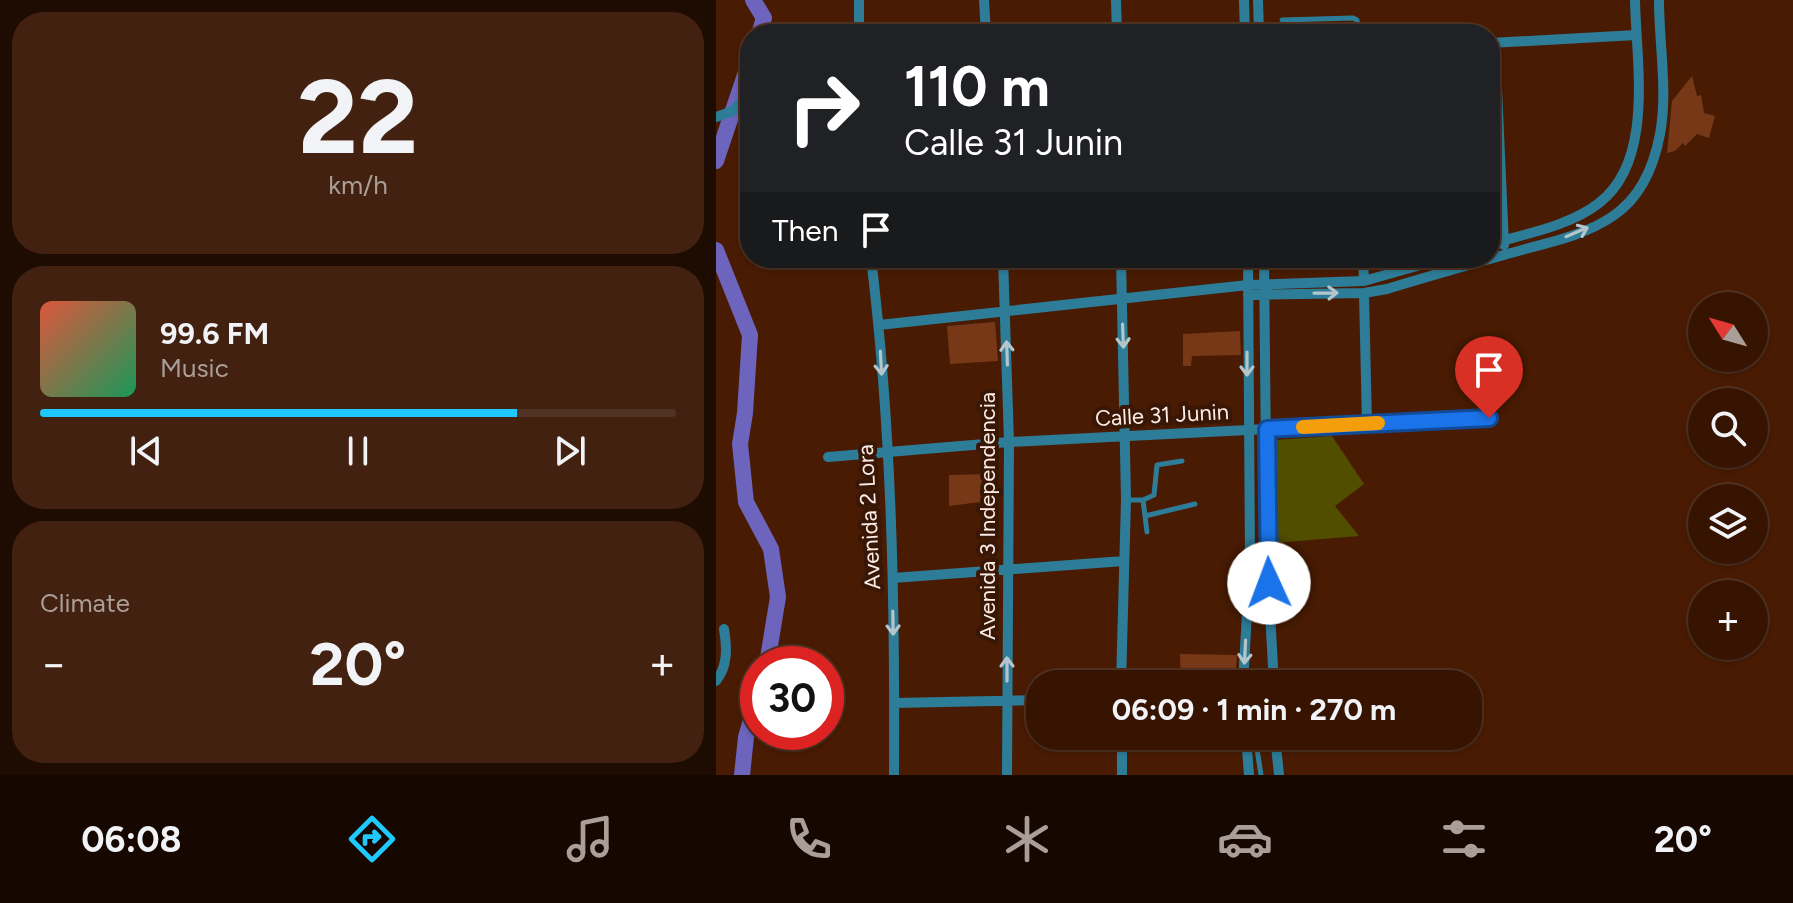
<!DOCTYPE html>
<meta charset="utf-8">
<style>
body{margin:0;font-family:Figtree,sans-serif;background:#422111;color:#f1f3f6;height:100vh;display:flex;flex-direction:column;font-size:30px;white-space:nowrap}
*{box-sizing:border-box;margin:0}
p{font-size:26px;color:#aa9e99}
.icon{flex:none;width:44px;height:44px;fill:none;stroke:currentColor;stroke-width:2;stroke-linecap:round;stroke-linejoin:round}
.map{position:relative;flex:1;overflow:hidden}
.drawer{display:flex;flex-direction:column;gap:12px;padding:12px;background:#1e0b01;width:716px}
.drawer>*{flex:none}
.hud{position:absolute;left:24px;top:24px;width:760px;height:244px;border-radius:32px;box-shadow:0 2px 6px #0004,0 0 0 2px #513324;background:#202124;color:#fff;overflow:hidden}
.needle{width:52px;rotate:307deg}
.controls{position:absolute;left:972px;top:292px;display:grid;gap:16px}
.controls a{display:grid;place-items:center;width:80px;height:80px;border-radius:50%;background:#371402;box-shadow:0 2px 6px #0004,0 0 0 2px #513324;font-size:40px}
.speed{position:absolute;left:24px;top:646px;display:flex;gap:16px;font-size:40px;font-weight:700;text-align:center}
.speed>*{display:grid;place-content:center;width:104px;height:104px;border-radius:50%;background:#371402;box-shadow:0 2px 6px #0004,0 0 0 2px #513324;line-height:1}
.speed .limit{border:12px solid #d22;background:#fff;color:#111}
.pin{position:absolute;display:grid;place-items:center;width:68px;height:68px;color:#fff;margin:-82px -34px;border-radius:50% 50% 50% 0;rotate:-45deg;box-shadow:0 0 8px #0007}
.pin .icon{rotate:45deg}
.me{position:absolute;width:88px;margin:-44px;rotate:358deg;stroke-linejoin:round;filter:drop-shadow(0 0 6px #0008)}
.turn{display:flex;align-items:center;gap:28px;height:168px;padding:0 32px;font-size:36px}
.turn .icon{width:104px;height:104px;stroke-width:2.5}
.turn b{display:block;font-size:56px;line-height:68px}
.then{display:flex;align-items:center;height:76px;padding:0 32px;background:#0003;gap:16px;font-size:30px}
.big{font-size:60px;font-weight:700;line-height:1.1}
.drawer .widget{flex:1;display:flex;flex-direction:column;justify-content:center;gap:12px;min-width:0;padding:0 28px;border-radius:32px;background:#422111}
.drawer .dial{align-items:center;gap:0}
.dial b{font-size:104px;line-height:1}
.song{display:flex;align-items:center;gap:24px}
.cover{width:96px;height:96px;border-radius:12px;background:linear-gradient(135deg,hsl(10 70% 55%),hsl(150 70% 35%))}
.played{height:8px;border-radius:4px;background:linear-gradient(90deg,#1fc9fd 75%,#513324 75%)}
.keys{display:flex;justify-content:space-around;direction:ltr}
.heat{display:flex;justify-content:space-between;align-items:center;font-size:44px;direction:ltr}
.trip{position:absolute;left:310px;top:670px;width:456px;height:80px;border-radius:32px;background:#371402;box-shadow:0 2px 6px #0004,0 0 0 2px #513324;font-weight:700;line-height:80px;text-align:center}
.menu{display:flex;height:128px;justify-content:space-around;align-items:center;background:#160801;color:#aa9e99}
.menu .icon{width:56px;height:56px}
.menu .active{color:#1fc9fd}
.menu b{font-size:36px;color:#f1f3f6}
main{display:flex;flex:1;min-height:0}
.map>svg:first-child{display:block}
.green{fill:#524e00}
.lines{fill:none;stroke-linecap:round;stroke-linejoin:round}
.river{stroke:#6d64bd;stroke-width:16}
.building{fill:#773818}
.service{stroke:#2d7d99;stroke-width:5}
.minor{stroke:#2d7d99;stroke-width:10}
.oneway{stroke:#b4c6cb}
.route-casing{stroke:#114b97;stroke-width:20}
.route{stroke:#1a73e8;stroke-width:14}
.slow{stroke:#f59e0b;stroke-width:14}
.labels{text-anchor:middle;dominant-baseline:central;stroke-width:8;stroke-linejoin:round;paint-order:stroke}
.street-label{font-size:22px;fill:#fdede6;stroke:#381706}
</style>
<main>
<section class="drawer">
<div class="widget dial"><b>22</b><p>km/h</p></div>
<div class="widget">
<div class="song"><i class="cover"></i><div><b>99.6 FM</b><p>Music</p></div></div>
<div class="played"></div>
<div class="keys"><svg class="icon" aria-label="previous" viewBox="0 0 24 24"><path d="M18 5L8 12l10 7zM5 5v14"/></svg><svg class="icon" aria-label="pause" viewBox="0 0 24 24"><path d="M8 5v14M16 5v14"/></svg><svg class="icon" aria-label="next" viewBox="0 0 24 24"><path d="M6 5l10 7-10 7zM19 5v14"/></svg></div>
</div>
<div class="widget"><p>Climate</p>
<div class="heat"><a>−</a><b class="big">20°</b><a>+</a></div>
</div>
</section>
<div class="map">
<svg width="1077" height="775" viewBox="0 0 1077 775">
<rect width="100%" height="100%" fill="#491b02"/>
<path class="green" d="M616,436l32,48 -29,22 24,30 -85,7 -1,-101 2,-2z"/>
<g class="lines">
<path class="river" d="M37,0l11,18 -5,16
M0,161l34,-101
M0,250l34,85 -5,78 -5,31 6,58 25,47 7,48 -11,67
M26,775l4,-38 12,-41"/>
</g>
<path class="building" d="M976,76l5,20 4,-1 3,18 11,3 -6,22 -12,-4 -12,12 -2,-3 -8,8 -8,2 5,-52z
M279,322l3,39 -48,3 -3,-38z
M524,331l1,24 -49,1 -1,10h-8v-32z
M274,474l-2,27 -39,5v-31z
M464,654l57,1 -2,29h-54z"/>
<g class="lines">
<path class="service" d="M566,20l71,-2 4,2 3,14
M411,500h16l11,-5 3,-30 25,-4
M427,500l4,32
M429,516l50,-12
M752,688l7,-1
M539,736l6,39"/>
<path class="minor" d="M143,0v34
M268,0l2,34
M400,0l1,34
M528,0l1,34
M542,0l1,34
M774,43l146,-8
M779,43l9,202
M0,117l17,-6 17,-20
M774,244c35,-10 80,-18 109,-41 56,-43 37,-141 36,-203
M155,258c21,171 24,345 23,517
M287,258l6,184 -2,333
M405,258l5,242 -5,184
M548,258l3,302 7,124
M647,258l1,23
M648,293l3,131
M532,295l116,-2 23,-4c39,-12 78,-23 117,-34 36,-11 77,-17 109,-39 27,-18 41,-50 47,-82 8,-43 -1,-90 -1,-134
M163,325l369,-40 116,-4 81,-23
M112,457l181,-15 480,-24
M177,578l231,-17
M0,681c12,-15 11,-33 8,-52
M527,684l7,-124 -2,-302
M178,703l146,-3
M406,736v39
M530,736l3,39
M559,736l4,39"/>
</g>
<defs><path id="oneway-shaft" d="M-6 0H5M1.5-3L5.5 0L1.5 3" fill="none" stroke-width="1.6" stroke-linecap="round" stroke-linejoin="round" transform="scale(2)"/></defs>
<g class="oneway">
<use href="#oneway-shaft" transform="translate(861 232) rotate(-23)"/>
<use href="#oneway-shaft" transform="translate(610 293) rotate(-1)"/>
<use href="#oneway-shaft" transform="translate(407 336) rotate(88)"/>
<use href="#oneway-shaft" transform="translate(291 353) rotate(-92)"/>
<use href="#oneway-shaft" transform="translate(165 363) rotate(87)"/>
<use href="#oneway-shaft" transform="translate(531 364) rotate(90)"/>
<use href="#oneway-shaft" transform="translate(177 623) rotate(89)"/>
<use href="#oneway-shaft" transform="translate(529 652) rotate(93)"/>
<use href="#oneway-shaft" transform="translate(291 669) rotate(-90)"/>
</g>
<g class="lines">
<defs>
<path id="route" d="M553,583l-2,-154 222,-11"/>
</defs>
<use href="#route" class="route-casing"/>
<use href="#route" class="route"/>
<path class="slow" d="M587,427l75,-4"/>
</g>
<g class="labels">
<g class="street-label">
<text transform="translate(446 415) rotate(-3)">Calle 31 Junin</text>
<text transform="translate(271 516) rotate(-90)">Avenida 3 Independencia</text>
<text transform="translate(153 517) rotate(-93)">Avenida 2 Lora</text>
</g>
</g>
</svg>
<div class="controls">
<a><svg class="needle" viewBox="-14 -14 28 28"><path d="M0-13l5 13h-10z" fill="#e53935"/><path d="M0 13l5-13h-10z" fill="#aa9e99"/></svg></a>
<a><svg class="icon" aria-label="search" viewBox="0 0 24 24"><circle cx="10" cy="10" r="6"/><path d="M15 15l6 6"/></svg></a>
<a><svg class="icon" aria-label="layers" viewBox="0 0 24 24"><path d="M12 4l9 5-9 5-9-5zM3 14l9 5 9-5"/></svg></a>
<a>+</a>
</div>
<div class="speed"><div class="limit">30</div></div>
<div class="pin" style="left:773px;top:418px;background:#d93025"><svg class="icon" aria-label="arrive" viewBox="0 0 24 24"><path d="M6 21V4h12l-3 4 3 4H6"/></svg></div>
<svg class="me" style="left:553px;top:583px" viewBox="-20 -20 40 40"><circle r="19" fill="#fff"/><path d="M0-13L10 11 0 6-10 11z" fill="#1a73e8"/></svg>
<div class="trip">06:09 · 1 min · 270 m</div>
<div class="hud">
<div class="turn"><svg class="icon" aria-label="right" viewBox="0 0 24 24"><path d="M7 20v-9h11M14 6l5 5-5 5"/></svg><div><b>110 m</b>Calle 31 Junin</div></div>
<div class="then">Then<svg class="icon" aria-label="arrive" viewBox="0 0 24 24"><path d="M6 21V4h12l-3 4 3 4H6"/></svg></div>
</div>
</div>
</main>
<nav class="menu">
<b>06:08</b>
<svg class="icon active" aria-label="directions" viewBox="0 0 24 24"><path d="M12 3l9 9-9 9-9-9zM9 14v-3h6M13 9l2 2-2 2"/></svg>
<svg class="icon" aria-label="music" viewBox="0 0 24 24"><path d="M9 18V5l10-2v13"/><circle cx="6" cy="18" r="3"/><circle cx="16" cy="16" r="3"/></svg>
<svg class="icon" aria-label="phone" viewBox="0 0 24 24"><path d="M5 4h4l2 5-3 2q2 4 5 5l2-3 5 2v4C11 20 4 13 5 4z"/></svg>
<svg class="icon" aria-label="climate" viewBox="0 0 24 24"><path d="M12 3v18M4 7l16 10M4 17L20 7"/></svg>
<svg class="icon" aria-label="car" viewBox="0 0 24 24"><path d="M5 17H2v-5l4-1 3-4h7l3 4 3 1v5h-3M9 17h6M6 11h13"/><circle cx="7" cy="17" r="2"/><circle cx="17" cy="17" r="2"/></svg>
<svg class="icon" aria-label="filters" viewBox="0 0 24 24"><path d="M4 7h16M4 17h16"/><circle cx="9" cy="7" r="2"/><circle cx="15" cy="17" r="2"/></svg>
<b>20°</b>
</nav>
